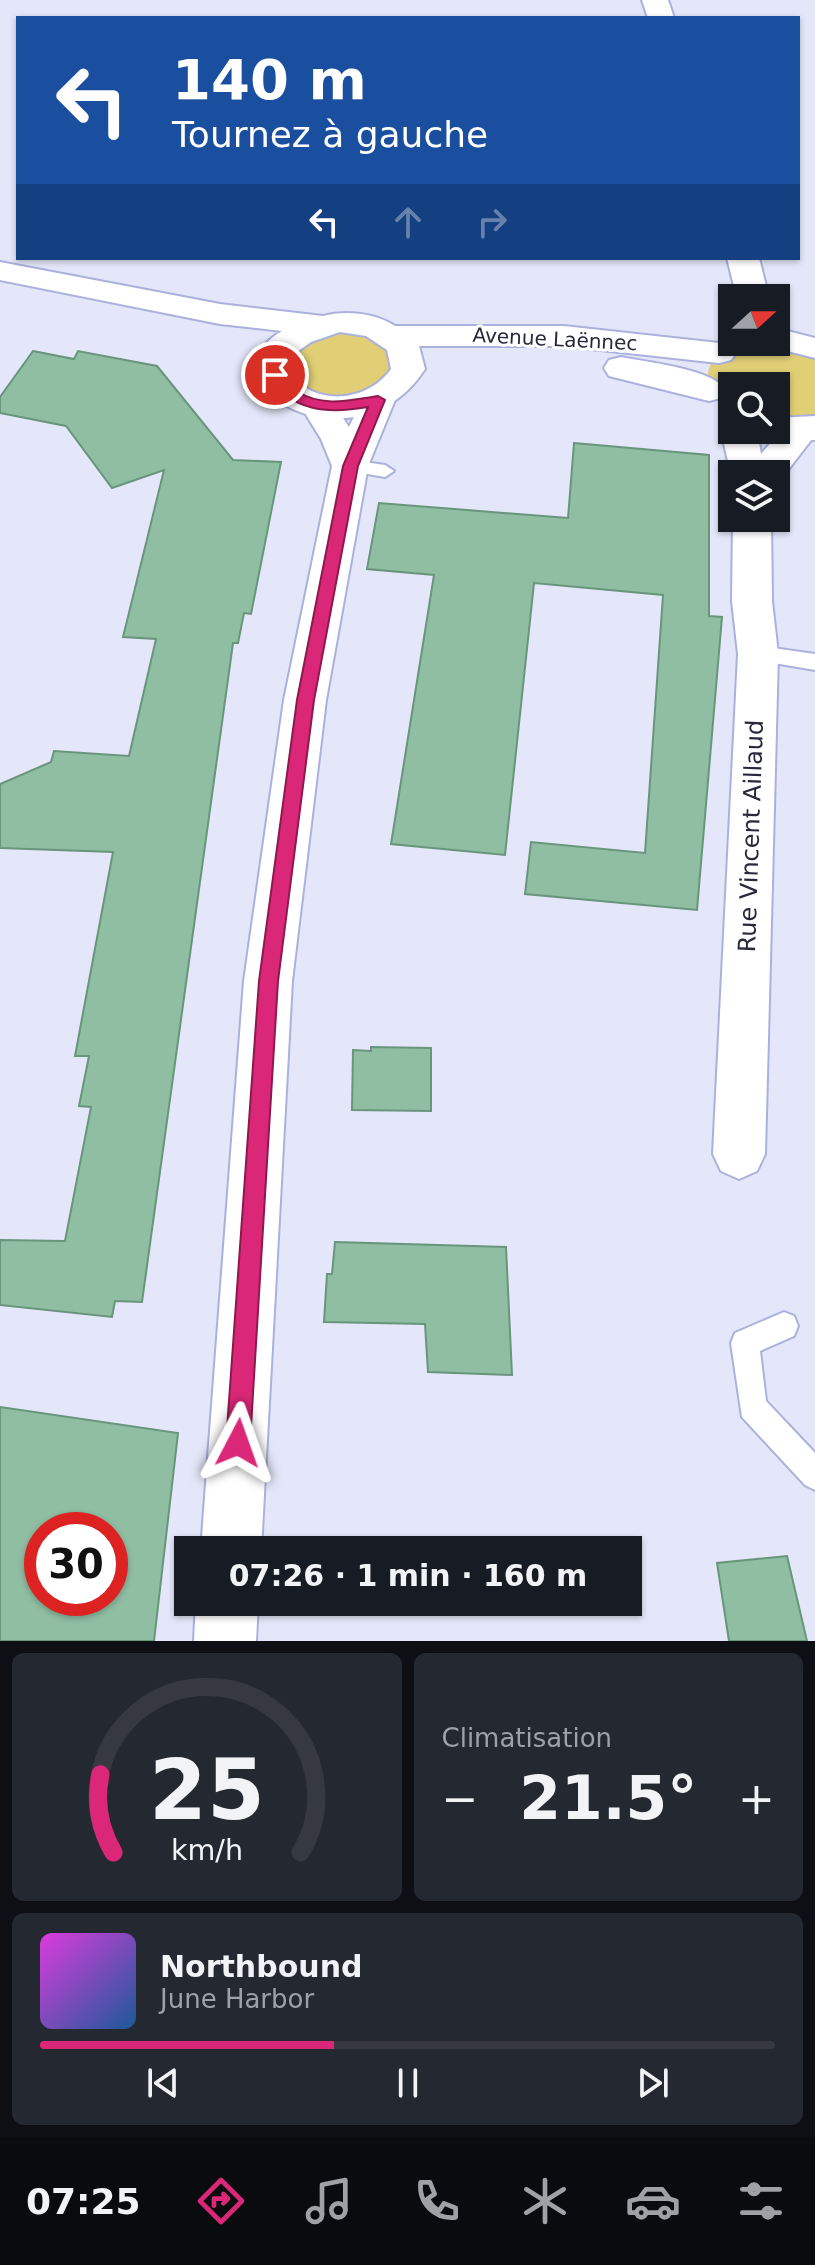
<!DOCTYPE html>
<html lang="fr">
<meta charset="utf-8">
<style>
body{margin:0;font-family:"DejaVu Sans",sans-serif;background:#242831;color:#f1f3f6;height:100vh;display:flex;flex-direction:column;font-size:30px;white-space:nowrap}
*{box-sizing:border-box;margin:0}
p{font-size:26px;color:#9ea1a6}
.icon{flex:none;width:44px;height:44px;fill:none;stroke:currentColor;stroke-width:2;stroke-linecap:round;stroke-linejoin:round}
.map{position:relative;height:1641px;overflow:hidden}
.side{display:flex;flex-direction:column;gap:12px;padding:12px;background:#0d0f14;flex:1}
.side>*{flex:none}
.hud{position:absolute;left:16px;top:16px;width:784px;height:244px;border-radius:0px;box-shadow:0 2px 6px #0004;background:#1a4fa0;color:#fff;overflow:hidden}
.needle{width:52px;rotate:69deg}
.tools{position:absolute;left:718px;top:284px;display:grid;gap:16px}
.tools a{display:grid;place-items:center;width:72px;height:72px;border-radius:0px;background:#171b24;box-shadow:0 2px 6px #0004;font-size:40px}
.speed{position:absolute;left:24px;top:1512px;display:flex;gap:16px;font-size:40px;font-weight:700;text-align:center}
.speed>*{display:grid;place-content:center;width:104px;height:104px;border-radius:50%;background:#171b24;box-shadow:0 2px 6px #0004;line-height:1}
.speed .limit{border:12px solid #d22;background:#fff;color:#111}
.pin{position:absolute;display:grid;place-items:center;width:68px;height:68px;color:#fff;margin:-34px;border:4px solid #fff;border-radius:50%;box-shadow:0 2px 8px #0007}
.me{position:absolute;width:88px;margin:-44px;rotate:4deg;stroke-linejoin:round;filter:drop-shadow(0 0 6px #0008)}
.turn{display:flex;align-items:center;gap:28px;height:168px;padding:0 24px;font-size:36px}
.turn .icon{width:104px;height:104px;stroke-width:2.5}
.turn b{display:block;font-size:56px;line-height:68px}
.lanes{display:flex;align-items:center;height:76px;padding:0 24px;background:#0003;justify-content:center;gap:40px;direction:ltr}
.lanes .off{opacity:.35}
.big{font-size:60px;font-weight:700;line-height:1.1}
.side .widget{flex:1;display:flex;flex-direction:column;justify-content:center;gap:12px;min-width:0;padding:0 28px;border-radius:12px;background:#242831}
.side .dial{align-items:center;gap:0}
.dial svg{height:208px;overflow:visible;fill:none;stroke:#363941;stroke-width:7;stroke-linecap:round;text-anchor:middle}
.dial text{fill:#f1f3f6;stroke:none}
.song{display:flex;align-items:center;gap:24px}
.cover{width:96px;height:96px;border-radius:12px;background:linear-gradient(135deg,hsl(300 70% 55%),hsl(210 70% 35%))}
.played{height:8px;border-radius:4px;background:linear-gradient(90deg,#db2777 40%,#363941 40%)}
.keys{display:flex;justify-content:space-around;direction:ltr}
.heat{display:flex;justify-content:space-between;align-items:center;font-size:44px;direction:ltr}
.side .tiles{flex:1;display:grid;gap:12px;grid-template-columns:1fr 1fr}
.widget:last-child{grid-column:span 2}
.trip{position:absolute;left:174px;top:1536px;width:468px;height:80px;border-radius:0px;background:#171b24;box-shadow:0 2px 6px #0004;font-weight:700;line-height:80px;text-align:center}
.menu{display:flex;height:128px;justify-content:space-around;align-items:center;background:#090b0e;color:#9ea1a6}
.menu .icon{width:56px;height:56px}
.menu .current{color:#db2777}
.menu b{font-size:36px;color:#f1f3f6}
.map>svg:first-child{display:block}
.green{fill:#e0cf75}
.building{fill:#90bea3;stroke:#68957b;stroke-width:2;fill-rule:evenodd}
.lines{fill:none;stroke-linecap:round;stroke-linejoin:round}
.lane-casing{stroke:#abb1dd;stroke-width:4}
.street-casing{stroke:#abb1dd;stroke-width:4}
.secondary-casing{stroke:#abb1dd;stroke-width:4}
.lane{fill:#fff;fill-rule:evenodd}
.street{fill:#fff;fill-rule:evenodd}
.secondary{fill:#fff;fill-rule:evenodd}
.route{fill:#db2777;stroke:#8e194d;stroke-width:2}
.labels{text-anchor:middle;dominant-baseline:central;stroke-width:6;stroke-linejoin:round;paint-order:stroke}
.far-street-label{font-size:20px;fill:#27293b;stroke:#fff}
.street-label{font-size:24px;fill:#27293b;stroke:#fff}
</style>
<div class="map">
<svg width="815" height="1641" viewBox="0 0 815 1641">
<rect width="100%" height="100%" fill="#e4e7f9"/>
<path class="green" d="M340,322l62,23 -24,55 -81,-2 -20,-46z
M741,342l74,6v80l-39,2v-44h-44v28c-34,-26 -33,-57 9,-72z"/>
<path class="building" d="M33,351l41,8 4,-8 79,15 76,94 48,2 -30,152 -7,-1 -6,30h-5l-91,659 -27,-1 -3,16 -112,-12v-65l65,1 26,-134 -12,-1 10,-50h-14l38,-204 -113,-4v-64l51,-22 3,-11 75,5 27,-117 -33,-2 41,-167 -52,18 -46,-62 -66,-13v-16z
M574,443l135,12v161l13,1 -25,293 -172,-16 6,-52 114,11 18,-258 -129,-12 -29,272 -114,-11 43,-269 -67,-6 12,-66 189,15z
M371,1047l60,1v63l-79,-1 1,-60 18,1z
M335,1242l171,5 6,128 -84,-3 -3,-48 -101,-2 3,-48h5z
M0,1407l178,26 -24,208h-154zM42,1530h68v68h-68z
M787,1556l20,85h-78l-12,-78z"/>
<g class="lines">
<defs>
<path id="lane" d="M350,460l35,5 9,6 -9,6 -41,-7v-8z
M758,646l57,8v16l-64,-11 -3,-5z
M784,1312l10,4 4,10 -4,10 -34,15 6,50 49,52v37l-10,-5 -63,-68 -11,-74 4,-10z"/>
<path id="street" d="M378,389l12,3 5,8 -27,66 -42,234 -34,281 -31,569h-60l43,-569 40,-281 48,-234 -11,-27 -21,-34 5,-8 12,-3 12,3 20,30 17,-35z
M800,419l12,4 3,12 -37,48 -2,-9h-44v5l-11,-49 6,-8 5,-2v10h25l4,24 27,-31z
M733,518h38l1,83 6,53 -13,500 -8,17 -18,8 -18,-8 -8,-17 25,-500 -6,-53z
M196,1602h62l-2,39h-62z"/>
<path id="secondary" d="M642,0h26l6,18h-26z
M727,258h32l10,40h-32z
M0,262l220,42 103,12c22,-6 53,-3 72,10h169l155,17 12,3 5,7 -5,7 -12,3 -155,-17h-145l6,23c-70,108 -231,13 -143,-38l-62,-7 -220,-44zM340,332l26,4 21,14 4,19c-23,33 -76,38 -100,5v-18l20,-14z
M776,328l39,10v20l-51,-13 -2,-3h14z
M621,357c25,5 92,12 105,33l-5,8 -12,3 -100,-25 -5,-8 5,-8z
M815,416v24l-39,2 -12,-4 -6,-8h18v-12z"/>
</defs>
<use href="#lane" class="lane-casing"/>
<use href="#street" class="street-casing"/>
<use href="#secondary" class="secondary-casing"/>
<use href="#lane" class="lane"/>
<use href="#street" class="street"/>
<use href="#secondary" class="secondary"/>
</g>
<path class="route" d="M275,370c9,4 14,15 22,21 25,17 54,9 81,5l7,4 -27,66 -44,234 -36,281 -28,462 -4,9 -8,3 -8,-3 -4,-9 33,-462 38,-281 46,-234 25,-59c-40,7 -77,5 -100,-32z"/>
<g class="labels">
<g class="far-street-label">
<text transform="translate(555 339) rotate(3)">Avenue Laënnec</text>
</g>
<g class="street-label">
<text transform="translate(751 836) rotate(-88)">Rue Vincent Aillaud</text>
</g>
</g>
</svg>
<div class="tools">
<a><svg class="needle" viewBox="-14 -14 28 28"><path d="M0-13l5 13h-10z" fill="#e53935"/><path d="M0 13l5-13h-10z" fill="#9ea1a6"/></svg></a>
<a><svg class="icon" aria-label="search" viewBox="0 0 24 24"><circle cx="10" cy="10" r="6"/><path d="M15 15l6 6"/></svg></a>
<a><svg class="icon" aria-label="layers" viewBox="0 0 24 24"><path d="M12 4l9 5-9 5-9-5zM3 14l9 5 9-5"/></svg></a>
</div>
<div class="speed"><div class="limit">30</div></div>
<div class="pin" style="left:275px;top:375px;background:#d93025"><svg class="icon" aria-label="arrive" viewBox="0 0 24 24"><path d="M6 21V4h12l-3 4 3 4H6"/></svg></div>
<svg class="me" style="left:238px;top:1443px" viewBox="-20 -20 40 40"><path d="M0-17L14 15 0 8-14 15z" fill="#db2777" stroke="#fff" stroke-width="4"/></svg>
<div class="trip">07:26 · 1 min · 160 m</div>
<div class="hud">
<div class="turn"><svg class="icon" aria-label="left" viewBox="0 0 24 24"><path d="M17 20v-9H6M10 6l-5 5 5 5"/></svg><div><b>140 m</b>Tournez à gauche</div></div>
<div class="lanes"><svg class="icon" aria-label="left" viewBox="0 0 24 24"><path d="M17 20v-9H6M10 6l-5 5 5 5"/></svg><svg class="icon off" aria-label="ahead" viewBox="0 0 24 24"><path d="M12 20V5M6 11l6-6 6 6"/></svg><svg class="icon off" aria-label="right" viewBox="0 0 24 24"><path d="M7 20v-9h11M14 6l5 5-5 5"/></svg></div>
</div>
</div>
<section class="side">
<div class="tiles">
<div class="widget dial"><svg viewBox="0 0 100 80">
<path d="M14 69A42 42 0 1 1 86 69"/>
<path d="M14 69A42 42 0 0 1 9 39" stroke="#db2777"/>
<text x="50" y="56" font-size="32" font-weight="700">25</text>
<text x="50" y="72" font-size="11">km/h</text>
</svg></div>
<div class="widget"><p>Climatisation</p>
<div class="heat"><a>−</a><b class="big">21.5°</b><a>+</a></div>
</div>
<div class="widget">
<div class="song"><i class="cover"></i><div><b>Northbound</b><p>June Harbor</p></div></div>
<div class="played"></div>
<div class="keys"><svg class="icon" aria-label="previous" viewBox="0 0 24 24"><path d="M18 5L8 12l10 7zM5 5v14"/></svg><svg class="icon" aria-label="pause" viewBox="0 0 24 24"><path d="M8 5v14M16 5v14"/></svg><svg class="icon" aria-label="next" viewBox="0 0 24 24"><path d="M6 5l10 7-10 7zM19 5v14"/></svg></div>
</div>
</div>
</section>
<nav class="menu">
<b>07:25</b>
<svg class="icon current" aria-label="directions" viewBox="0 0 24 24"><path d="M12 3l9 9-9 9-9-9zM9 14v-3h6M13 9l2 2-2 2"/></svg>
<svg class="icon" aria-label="music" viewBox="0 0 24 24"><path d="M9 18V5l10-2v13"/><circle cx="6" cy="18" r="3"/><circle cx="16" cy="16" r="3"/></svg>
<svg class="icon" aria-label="phone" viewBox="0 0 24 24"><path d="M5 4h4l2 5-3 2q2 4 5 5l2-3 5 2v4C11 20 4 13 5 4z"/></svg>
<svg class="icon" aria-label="climate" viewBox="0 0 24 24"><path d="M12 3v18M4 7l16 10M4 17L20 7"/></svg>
<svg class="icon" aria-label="car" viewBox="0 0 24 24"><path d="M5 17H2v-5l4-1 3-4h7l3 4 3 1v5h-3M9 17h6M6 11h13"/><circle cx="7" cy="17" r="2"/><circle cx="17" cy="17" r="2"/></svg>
<svg class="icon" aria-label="filters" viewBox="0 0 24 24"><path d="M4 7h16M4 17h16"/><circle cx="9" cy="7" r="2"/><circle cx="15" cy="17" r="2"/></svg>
</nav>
